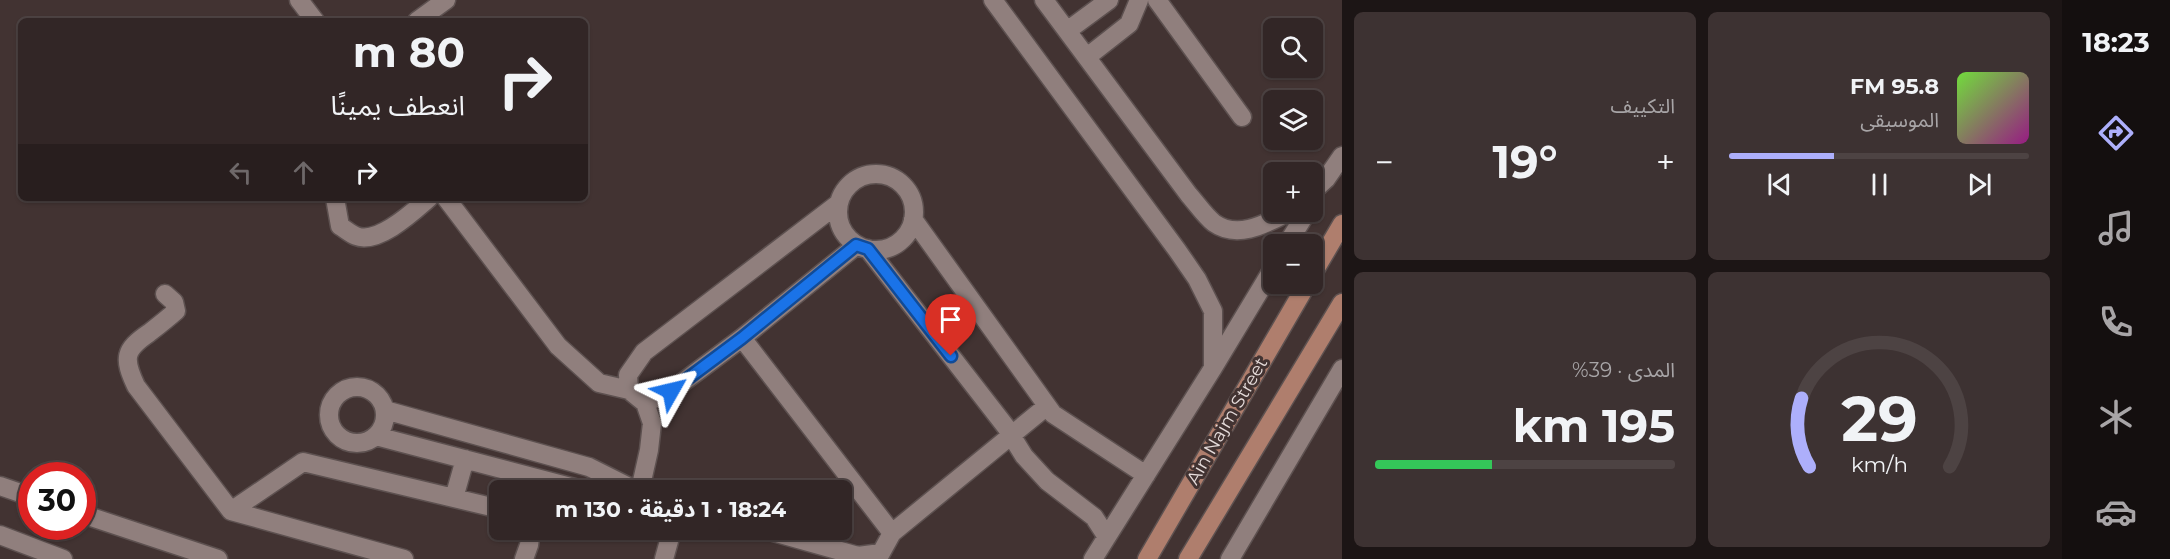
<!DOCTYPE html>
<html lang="ar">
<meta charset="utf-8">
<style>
body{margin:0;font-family:Montserrat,"Noto Sans Arabic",sans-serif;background:#3d3232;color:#f1f3f6;direction:rtl;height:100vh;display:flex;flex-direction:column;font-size:22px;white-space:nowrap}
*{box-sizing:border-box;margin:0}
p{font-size:20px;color:#a8a5a7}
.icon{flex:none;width:33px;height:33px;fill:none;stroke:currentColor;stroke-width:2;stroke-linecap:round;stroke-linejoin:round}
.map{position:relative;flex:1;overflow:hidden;direction:ltr}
.drawer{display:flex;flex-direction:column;gap:12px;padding:12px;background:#1c1515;width:720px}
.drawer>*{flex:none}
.hud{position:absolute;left:18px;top:18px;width:570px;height:183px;border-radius:9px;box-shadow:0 2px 4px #0004,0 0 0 2px #4d4343;direction:rtl;background:#322626;color:#f1f3f6;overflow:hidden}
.tools{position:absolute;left:1263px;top:18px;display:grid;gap:12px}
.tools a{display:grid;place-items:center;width:60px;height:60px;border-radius:9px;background:#322626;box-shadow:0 2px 4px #0004,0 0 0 2px #4d4343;font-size:30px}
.speed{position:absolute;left:18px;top:462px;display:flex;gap:12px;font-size:30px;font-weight:700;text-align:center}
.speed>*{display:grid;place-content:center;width:78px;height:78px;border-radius:50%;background:#322626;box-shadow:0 2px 4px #0004,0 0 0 2px #4d4343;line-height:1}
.speed .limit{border:9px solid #d22;background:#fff;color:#111}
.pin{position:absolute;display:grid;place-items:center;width:51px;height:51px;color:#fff;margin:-62px -26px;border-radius:50% 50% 50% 0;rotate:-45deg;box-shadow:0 0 6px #0007}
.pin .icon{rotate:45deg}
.me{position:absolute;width:66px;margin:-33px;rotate:53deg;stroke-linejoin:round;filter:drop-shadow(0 0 4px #0008)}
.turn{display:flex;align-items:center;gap:21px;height:126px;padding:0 24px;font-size:27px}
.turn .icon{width:78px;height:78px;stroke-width:2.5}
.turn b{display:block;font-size:42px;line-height:51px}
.lanes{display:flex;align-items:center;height:57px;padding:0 24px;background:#0003;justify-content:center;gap:30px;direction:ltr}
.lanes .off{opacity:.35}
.big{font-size:45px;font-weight:700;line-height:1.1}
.drawer .tile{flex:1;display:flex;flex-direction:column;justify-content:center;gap:9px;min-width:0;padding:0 21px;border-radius:9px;background:#3d3232}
.drawer .dial{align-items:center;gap:0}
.dial svg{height:156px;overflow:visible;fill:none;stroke:#4d4343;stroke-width:7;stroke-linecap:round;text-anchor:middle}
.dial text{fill:#f1f3f6;stroke:none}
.song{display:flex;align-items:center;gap:18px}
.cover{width:72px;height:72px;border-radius:9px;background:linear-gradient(135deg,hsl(100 70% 55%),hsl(310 70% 35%))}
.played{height:6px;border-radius:3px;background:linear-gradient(90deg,#adaffb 35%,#4d4343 35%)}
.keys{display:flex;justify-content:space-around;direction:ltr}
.heat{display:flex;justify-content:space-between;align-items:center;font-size:33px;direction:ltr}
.charge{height:9px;border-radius:4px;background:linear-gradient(90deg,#34c759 39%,#4d4343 0)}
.drawer .tiles{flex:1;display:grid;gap:12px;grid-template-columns:repeat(2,1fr)}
.trip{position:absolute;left:489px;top:480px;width:363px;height:60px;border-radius:9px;background:#322626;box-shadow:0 2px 4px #0004,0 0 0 2px #4d4343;font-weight:700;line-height:60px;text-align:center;direction:rtl}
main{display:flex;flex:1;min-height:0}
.dock{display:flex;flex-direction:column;width:108px;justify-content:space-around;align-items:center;background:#140f0f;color:#a8a5a7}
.dock .icon{width:42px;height:42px}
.dock .current{color:#adaffb}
.dock b{font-size:27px;color:#f1f3f6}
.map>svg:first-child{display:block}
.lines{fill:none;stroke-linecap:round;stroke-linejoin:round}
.minor-casing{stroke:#5d5150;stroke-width:21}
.major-casing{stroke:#5d5150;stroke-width:21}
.minor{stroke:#907f7d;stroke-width:18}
.major{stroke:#af7e6d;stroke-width:18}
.route-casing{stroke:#114b97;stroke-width:15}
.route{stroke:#1a73e8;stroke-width:10}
.labels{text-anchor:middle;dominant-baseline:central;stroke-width:6;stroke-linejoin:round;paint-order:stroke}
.street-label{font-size:18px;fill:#e6dcdb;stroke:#423332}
</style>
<main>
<nav class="dock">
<b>18:23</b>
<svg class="icon current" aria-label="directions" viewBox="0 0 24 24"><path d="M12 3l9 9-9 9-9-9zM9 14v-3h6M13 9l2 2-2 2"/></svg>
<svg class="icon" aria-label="music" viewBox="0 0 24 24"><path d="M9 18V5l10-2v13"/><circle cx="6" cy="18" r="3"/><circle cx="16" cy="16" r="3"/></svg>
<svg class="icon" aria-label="phone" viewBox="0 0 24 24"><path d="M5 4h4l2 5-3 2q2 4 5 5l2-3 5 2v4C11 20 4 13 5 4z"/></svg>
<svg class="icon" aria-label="climate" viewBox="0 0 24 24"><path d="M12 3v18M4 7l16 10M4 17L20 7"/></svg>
<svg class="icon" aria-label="car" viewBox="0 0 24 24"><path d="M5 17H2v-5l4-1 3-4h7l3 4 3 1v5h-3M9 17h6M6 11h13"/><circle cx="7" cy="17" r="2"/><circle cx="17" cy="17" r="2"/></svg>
</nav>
<section class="drawer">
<div class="tiles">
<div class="tile">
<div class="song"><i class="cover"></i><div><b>95.8 FM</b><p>الموسيقى</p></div></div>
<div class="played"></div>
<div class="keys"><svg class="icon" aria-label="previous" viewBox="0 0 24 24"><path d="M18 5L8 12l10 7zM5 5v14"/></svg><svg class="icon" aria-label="pause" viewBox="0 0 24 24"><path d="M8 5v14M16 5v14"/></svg><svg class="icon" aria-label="next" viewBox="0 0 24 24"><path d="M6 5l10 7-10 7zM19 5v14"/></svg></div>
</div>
<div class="tile"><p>التكييف</p>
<div class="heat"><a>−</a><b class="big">19°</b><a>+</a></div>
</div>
<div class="tile dial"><svg viewBox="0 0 100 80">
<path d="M14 69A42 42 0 1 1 86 69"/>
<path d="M14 69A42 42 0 0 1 10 34" stroke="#adaffb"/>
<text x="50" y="56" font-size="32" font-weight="700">29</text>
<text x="50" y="72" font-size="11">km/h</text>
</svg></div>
<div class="tile"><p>المدى · 39%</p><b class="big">195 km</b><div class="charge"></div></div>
</div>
</section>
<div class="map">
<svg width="1342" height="559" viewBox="0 0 1342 559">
<rect width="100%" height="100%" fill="#423332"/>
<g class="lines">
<defs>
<path id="minor" d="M299,0l16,21
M993,0l184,250 20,29 16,32v57
M1044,0l145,195c8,9 16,21 25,28 24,17 53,0 75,-11
M1157,0l85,117
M417,21l29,-21
M1067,31l42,-31
M1087,57l42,-33 10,-24
M838 212a38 38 0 1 1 76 0a38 38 0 1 1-76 0Z
M1312,192l14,-13 16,-23
M335,198l5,28c5,3 11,8 16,10 22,9 58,-25 73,-38
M446,198l112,148 41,37 30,7
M839,203l-195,149 -16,23 1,15 16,13 26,-12 71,-53 115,-93
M913,219l140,195 93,61
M1287,244l20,-32
M868,249l138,178 18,29 23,25 47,36 13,20
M165,294l9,8 2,9c-9,8 -18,15 -27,22 -25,17 -26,25 -13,53l95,125
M742,338l150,195 155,-127
M329 415a28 28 0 1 1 56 0a28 28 0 1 1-56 0Z
M385,410l204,57 46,23
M376,436l206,54
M0,486l32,11
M640,490l9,-40 3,-27 -7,-20
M454,498l11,-39
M82,514l136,45
M766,530l92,26 23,-3 11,-20
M0,535l63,24
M404,559l-173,-48 72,-49 197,47
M524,559l5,-14 2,-15
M664,559l8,-29
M1093,559l120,-191 61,-101
M1230,559l112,-190"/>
<path id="major" d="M1312,275l30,-51
M1147,559l160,-275
M1188,559l154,-256"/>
</defs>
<use href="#minor" class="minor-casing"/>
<use href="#major" class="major-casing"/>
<use href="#minor" class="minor"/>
<use href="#major" class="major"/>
</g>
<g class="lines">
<defs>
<path id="route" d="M671,391l71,-53 114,-93 12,4 83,107"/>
</defs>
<use href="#route" class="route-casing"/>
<use href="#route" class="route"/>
</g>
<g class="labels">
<g class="street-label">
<text transform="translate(1227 421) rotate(-60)">Ain Najm Street</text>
</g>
</g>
</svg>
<div class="tools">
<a><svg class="icon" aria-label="search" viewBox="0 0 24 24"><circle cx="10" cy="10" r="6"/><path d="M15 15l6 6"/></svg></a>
<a><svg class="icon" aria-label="layers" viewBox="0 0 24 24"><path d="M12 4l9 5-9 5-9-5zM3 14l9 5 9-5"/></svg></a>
<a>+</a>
<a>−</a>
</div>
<div class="speed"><div class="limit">30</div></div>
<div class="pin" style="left:951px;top:356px;background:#d93025"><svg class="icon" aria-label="arrive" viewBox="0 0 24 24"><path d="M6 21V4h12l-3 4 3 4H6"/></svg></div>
<svg class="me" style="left:671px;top:391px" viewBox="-20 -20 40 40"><path d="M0-17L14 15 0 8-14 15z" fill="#1a73e8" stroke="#fff" stroke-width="4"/></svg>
<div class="trip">18:24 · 1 دقيقة · 130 m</div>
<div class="hud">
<div class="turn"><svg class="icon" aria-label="right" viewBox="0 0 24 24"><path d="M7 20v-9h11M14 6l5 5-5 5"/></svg><div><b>80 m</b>انعطف يمينًا</div></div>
<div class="lanes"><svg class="icon off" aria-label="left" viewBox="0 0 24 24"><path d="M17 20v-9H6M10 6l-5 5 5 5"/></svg><svg class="icon off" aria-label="ahead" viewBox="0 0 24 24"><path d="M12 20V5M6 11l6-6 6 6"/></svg><svg class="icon" aria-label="right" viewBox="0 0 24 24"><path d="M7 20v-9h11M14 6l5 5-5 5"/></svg></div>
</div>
</div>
</main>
